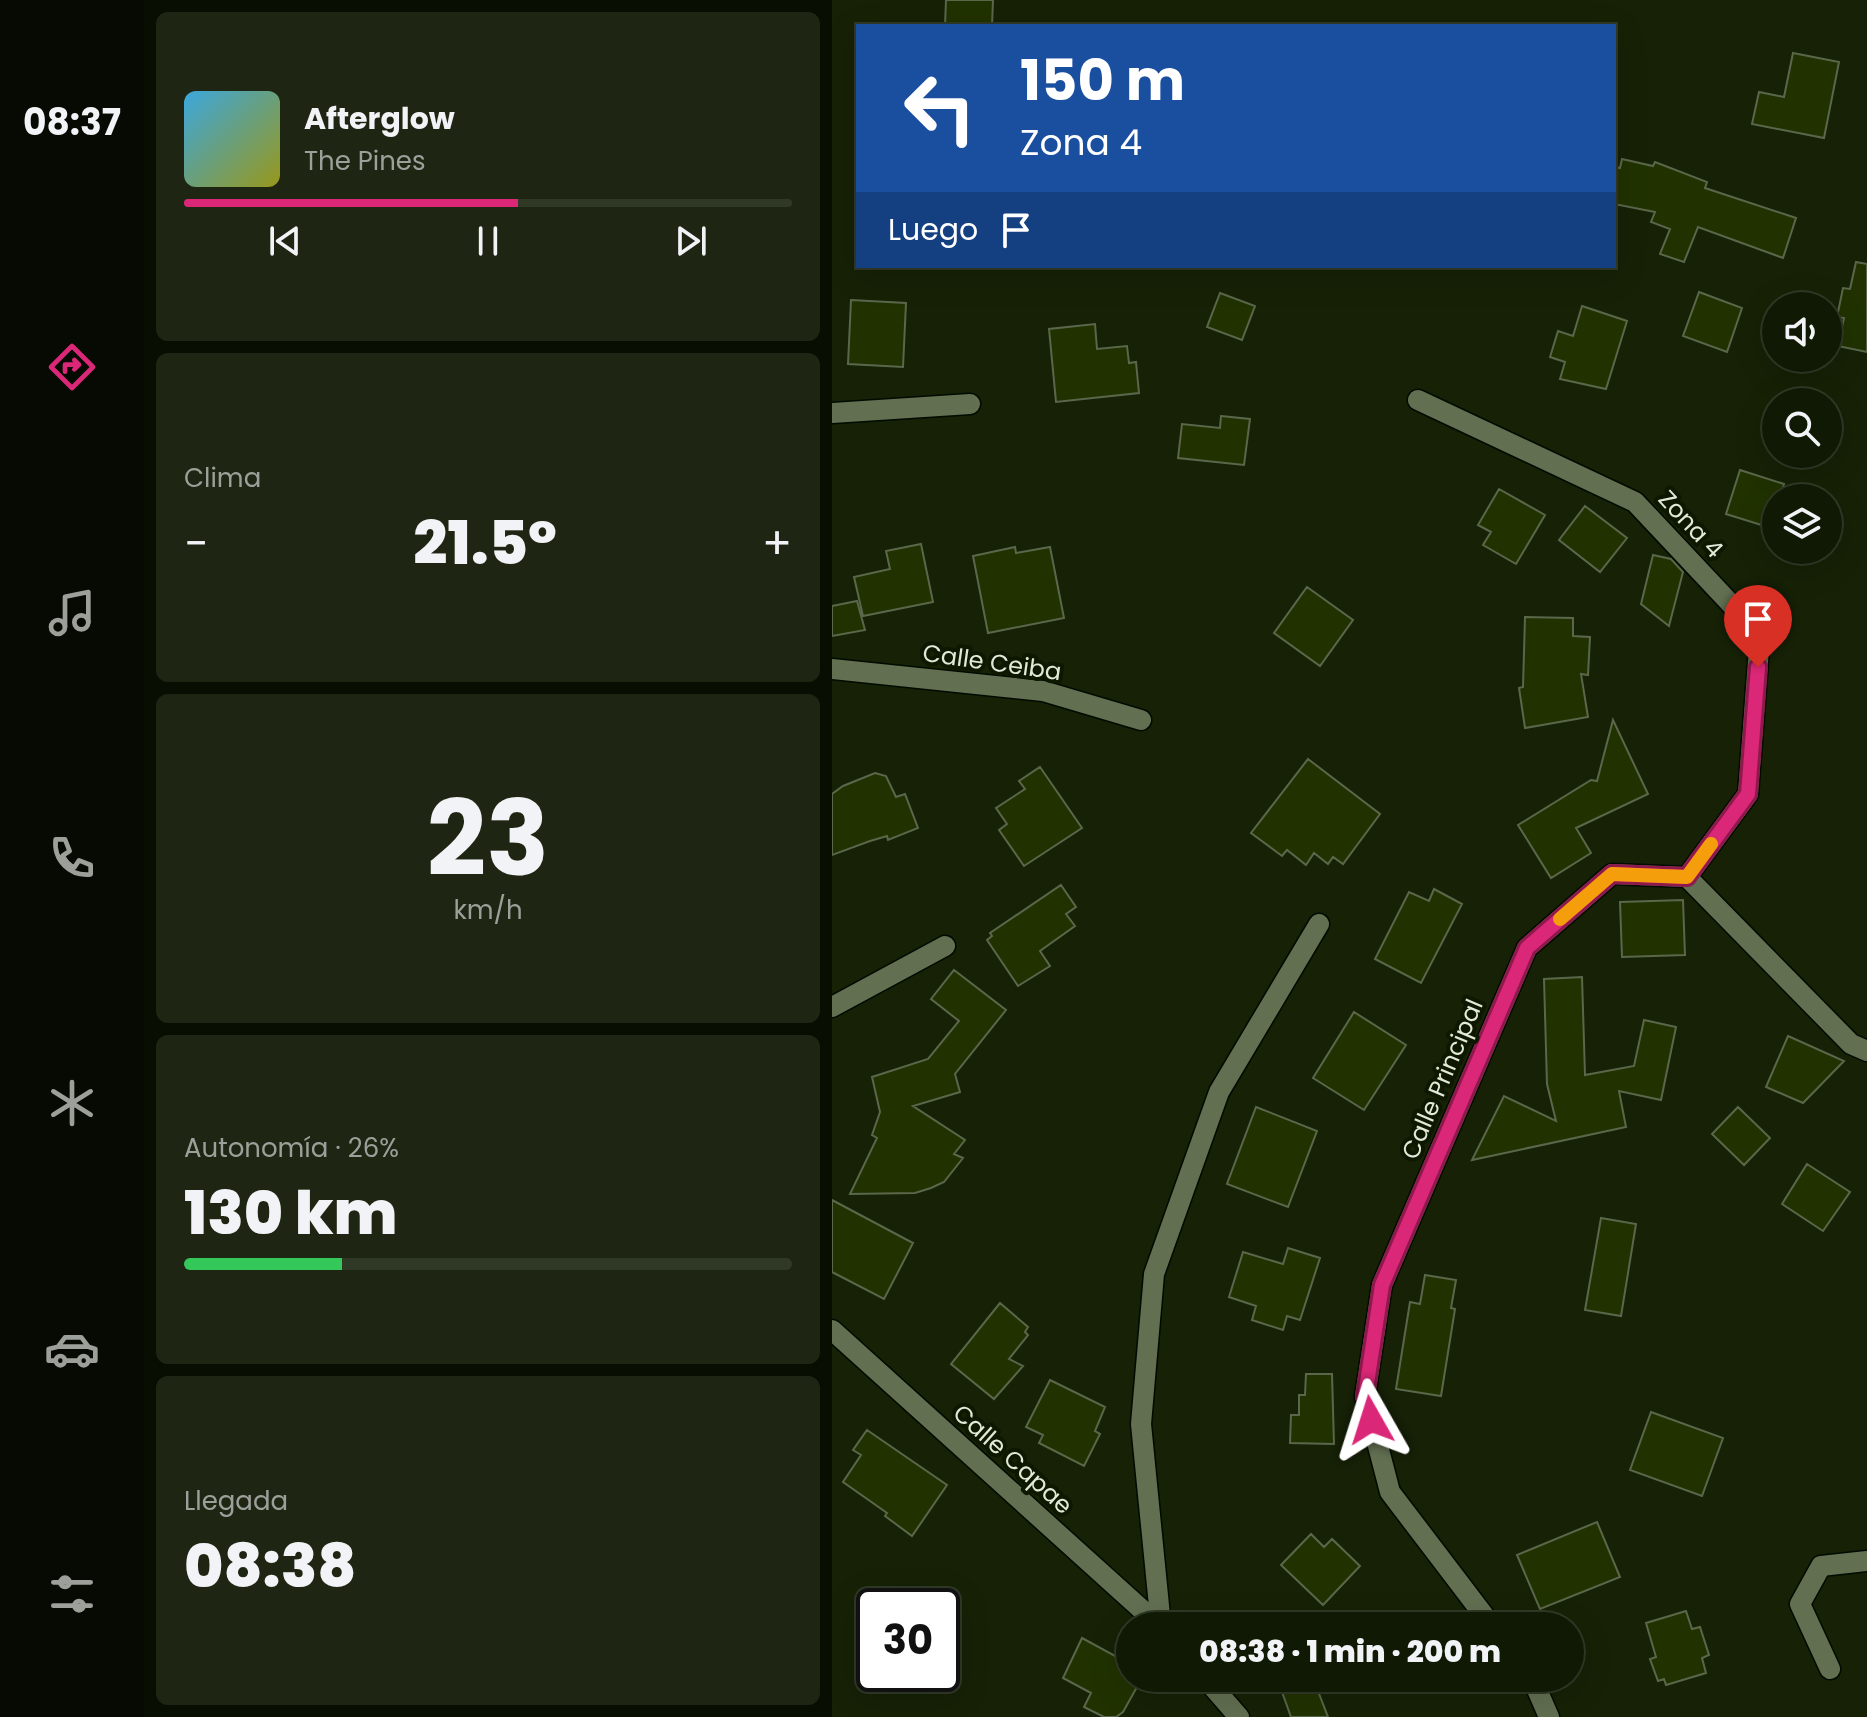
<!DOCTYPE html>
<html lang="es">
<meta charset="utf-8">
<style>
body{margin:0;font-family:Poppins,sans-serif;background:#1e2613;color:#f1f3f6;height:100vh;display:flex;flex-direction:column;font-size:30px;white-space:nowrap}
*{box-sizing:border-box;margin:0}
p{font-size:26px;color:#9ca09a}
.icon{flex:none;width:44px;height:44px;fill:none;stroke:currentColor;stroke-width:2;stroke-linecap:round;stroke-linejoin:round}
.map{position:relative;flex:1;overflow:hidden}
.drawer{display:flex;flex-direction:column;gap:12px;padding:12px;background:#090e02;width:688px}
.drawer>*{flex:none}
.hud{position:absolute;left:24px;top:24px;width:760px;height:244px;border-radius:0px;box-shadow:0 8px 32px #0002,0 0 0 2px #303826;background:#1a4fa0;color:#fff;overflow:hidden}
.tools{position:absolute;left:930px;top:292px;display:grid;gap:16px}
.tools a{display:grid;place-items:center;width:80px;height:80px;border-radius:50%;background:#101904;box-shadow:0 8px 32px #0002,0 0 0 2px #303826;font-size:40px}
.speed{position:absolute;left:24px;top:1588px;display:flex;gap:16px;font-size:40px;font-weight:700;text-align:center}
.speed>*{display:grid;place-content:center;width:104px;height:104px;border-radius:50%;background:#101904;box-shadow:0 8px 32px #0002,0 0 0 2px #303826;line-height:1}
.speed .limit{border:4px solid #111;border-radius:12px;background:#fff;color:#111}
.pin{position:absolute;display:grid;place-items:center;width:68px;height:68px;color:#fff;margin:-82px -34px;border-radius:50% 50% 50% 0;rotate:-45deg;box-shadow:0 0 8px #0007}
.pin .icon{rotate:45deg}
.me{position:absolute;width:88px;margin:-44px;rotate:354deg;stroke-linejoin:round;filter:drop-shadow(0 0 6px #0008)}
.turn{display:flex;align-items:center;gap:28px;height:168px;padding:0 32px;font-size:36px}
.turn .icon{width:104px;height:104px;stroke-width:2.5}
.turn b{display:block;font-size:56px;line-height:68px}
.then{display:flex;align-items:center;height:76px;padding:0 32px;background:#0003;gap:16px;font-size:30px}
.big{font-size:60px;font-weight:800;line-height:1.1}
.drawer .tile{flex:1;display:flex;flex-direction:column;justify-content:center;gap:12px;min-width:0;padding:0 28px;border-radius:12px;background:#1e2613}
.drawer .dial{align-items:center;gap:0}
.dial b{font-size:104px;line-height:1}
.song{display:flex;align-items:center;gap:24px}
.cover{width:96px;height:96px;border-radius:12px;background:linear-gradient(135deg,hsl(200 70% 55%),hsl(60 70% 35%))}
.played{height:8px;border-radius:4px;background:linear-gradient(90deg,#db2777 55%,#303826 55%)}
.keys{display:flex;justify-content:space-around;direction:ltr}
.heat{display:flex;justify-content:space-between;align-items:center;font-size:44px;direction:ltr}
.charge{height:12px;border-radius:6px;background:linear-gradient(90deg,#34c759 26%,#303826 0)}
.trip{position:absolute;left:284px;top:1612px;width:468px;height:80px;border-radius:40px;background:#101904;box-shadow:0 8px 32px #0002,0 0 0 2px #303826;font-weight:800;line-height:80px;text-align:center}
main{display:flex;flex:1;min-height:0}
.tabs{display:flex;flex-direction:column;width:144px;justify-content:space-around;align-items:center;background:#060a02;color:#9ca09a}
.tabs .icon{width:56px;height:56px}
.tabs .current{color:#db2777}
.tabs b{font-size:36px;color:#f1f3f6}
.map>svg:first-child{display:block}
.building{fill:#213200;stroke:#5a674a;stroke-width:2}
.lines{fill:none;stroke-linecap:round;stroke-linejoin:round}
.street-casing{stroke:#030a00;stroke-width:23}
.street{stroke:#626f51;stroke-width:20}
.route-casing{stroke:#8e194d;stroke-width:20}
.route{stroke:#db2777;stroke-width:14}
.slow{stroke:#f59e0b;stroke-width:14}
.labels{text-anchor:middle;dominant-baseline:central;stroke-width:8;stroke-linejoin:round;paint-order:stroke}
.street-label{font-size:24px;fill:#e1e9d8;stroke:#0e1700}
</style>
<main>
<nav class="tabs">
<b>08:37</b>
<svg class="icon current" aria-label="directions" viewBox="0 0 24 24"><path d="M12 3l9 9-9 9-9-9zM9 14v-3h6M13 9l2 2-2 2"/></svg>
<svg class="icon" aria-label="music" viewBox="0 0 24 24"><path d="M9 18V5l10-2v13"/><circle cx="6" cy="18" r="3"/><circle cx="16" cy="16" r="3"/></svg>
<svg class="icon" aria-label="phone" viewBox="0 0 24 24"><path d="M5 4h4l2 5-3 2q2 4 5 5l2-3 5 2v4C11 20 4 13 5 4z"/></svg>
<svg class="icon" aria-label="climate" viewBox="0 0 24 24"><path d="M12 3v18M4 7l16 10M4 17L20 7"/></svg>
<svg class="icon" aria-label="car" viewBox="0 0 24 24"><path d="M5 17H2v-5l4-1 3-4h7l3 4 3 1v5h-3M9 17h6M6 11h13"/><circle cx="7" cy="17" r="2"/><circle cx="17" cy="17" r="2"/></svg>
<svg class="icon" aria-label="filters" viewBox="0 0 24 24"><path d="M4 7h16M4 17h16"/><circle cx="9" cy="7" r="2"/><circle cx="15" cy="17" r="2"/></svg>
</nav>
<section class="drawer">
<div class="tile">
<div class="song"><i class="cover"></i><div><b>Afterglow</b><p>The Pines</p></div></div>
<div class="played"></div>
<div class="keys"><svg class="icon" aria-label="previous" viewBox="0 0 24 24"><path d="M18 5L8 12l10 7zM5 5v14"/></svg><svg class="icon" aria-label="pause" viewBox="0 0 24 24"><path d="M8 5v14M16 5v14"/></svg><svg class="icon" aria-label="next" viewBox="0 0 24 24"><path d="M6 5l10 7-10 7zM19 5v14"/></svg></div>
</div>
<div class="tile"><p>Clima</p>
<div class="heat"><a>−</a><b class="big">21.5°</b><a>+</a></div>
</div>
<div class="tile dial"><b>23</b><p>km/h</p></div>
<div class="tile"><p>Autonomía · 26%</p><b class="big">130 km</b><div class="charge"></div></div>
<div class="tile"><p>Llegada</p><b class="big">08:38</b></div>
</section>
<div class="map">
<svg width="1035" height="1717" viewBox="0 0 1035 1717">
<rect width="100%" height="100%" fill="#162106"/>
<path class="building" d="M114,0h47l-1,26h-47z
M961,53l46,9 -15,76 -72,-14 7,-32 25,5z
M790,159l31,7 2,-4 52,20 -2,6 91,30 -13,40 -85,-31 -14,35 -24,-8 10,-25 -19,-7 4,-10 -41,-8v-37l6,1z
M1024,262l11,2v88l-29,-6 6,-28 -7,-1 6,-29 7,1z
M867,292l43,16 -15,44 -44,-16z
M388,293l35,13 -13,34 -35,-13z
M19,300l55,3 -3,64 -55,-3z
M750,306l45,15 -21,68 -46,-10 5,-17 -15,-5 8,-26 15,5z
M263,324l2,25 30,-3 2,17 7,-1 3,31 -83,9 -7,-73z
M389,416l29,3 -6,46 -66,-7 4,-34 38,4z
M908,470l44,14 -4,14h-4l-5,30 -45,-14z
M667,489l46,26 -29,49 -33,-19 8,-13 -13,-7z
M753,506l42,32 -27,34 -41,-32z
M89,544l12,58 -70,14 -9,-39 36,-8 -4,-18z
M183,547l1,6 34,-6 14,71 -76,15 -15,-77z
M821,555l18,4 12,13 -14,54 -28,-22z
M475,587l46,33 -33,46 -46,-33z
M25,601l8,29 -33,6v-30z
M693,617l48,1v18l17,1 -2,38 -7,-1 7,43 -63,11 -6,-40 4,-1z
M781,720l35,74 -72,34 15,25 -40,25 -33,-53 73,-45 6,1z
M476,759l72,55 -37,50 -10,-7 -5,7 -14,-11 -8,12 -19,-15 -5,6 -31,-23z
M208,767l42,61 -58,38 -25,-36 8,-6 -11,-16 29,-19 -6,-8z
M43,773l11,3 10,21 9,-3 13,34 -30,12 -1,-4 -17,5 -38,14v-61l11,-8z
M229,885l15,22 -10,7 9,12 -35,25 10,15 -32,20 -31,-46 5,-4 -2,-3z
M602,889l28,15 -41,79 -46,-24 34,-67 20,9z
M851,900l2,55 -63,2 -2,-55z
M122,970l52,40 -51,64 5,18 -47,14 52,34 -11,14 9,4 -19,24 -13,6 -16,5 -65,1 27,-56 -5,-3 8,-23 -8,-35 56,-18 31,-38 -28,-22z
M750,977l3,98 49,-9 10,-46 32,7 -15,73 -42,-9 7,36 -154,33 32,-64 52,25 -9,-37 -3,-105z
M522,1012l52,33 -42,65 -51,-32z
M956,1036l56,25 -41,42 -37,-16z
M424,1107l61,24 -29,76 -61,-23z
M906,1107l32,31 -26,27 -32,-31z
M975,1164l43,28 -27,39 -41,-27z
M0,1200l81,43 -29,56 -52,-27z
M769,1218l35,6 -15,92 -36,-6z
M456,1248l32,10 -20,62 -13,-4 -4,14 -31,-10 4,-14 -27,-9 14,-45 40,12z
M593,1275l31,5 -5,28 4,1 -14,87 -45,-7 14,-87 10,2z
M168,1303l28,24 -3,5 3,3 -19,24 14,7 -29,33 -43,-35z
M474,1374h26l2,70 -44,-1 1,-28h8v-20h6z
M218,1380l55,27 -10,24 5,3 -16,32 -45,-23 4,-8 -17,-8z
M819,1412l72,26 -21,58 -72,-26z
M35,1430l80,55 -35,51 -27,-20 2,-3 -44,-31 18,-27 -8,-5z
M765,1522l23,55 -80,32 -23,-54z
M479,1534l13,13 8,-8 28,27 -37,39 -42,-40z
M854,1611l6,18 8,-2 9,28 -7,3 4,15 -40,12 -2,-6 -6,2 -8,-22 6,-2 -10,-34z
M250,1638l48,26v14h12l-19,34 -7,5h-12l-20,-10 7,-14 -28,-15z
M445,1678h36l15,39h-37z"/>
<g class="lines">
<defs>
<path id="street" d="M586,400l217,102 125,133 -12,159 -61,83
M0,413l138,-9
M0,669l211,22 98,29
M0,1007l113,-61
M0,1330l328,296
M329,1626l-20,-202 13,-150 65,-182 100,-168
M660,1626l-102,-134 -25,-96 17,-111 145,-337 85,-74 75,3 164,167 16,7
M998,1669l-30,-65 21,-38 46,-5
M373,1678l34,39
M700,1678l17,39"/>
</defs>
<use href="#street" class="street-casing"/>
<use href="#street" class="street"/>
</g>
<g class="lines">
<defs>
<path id="route" d="M539,1420l-6,-24 17,-111 145,-337 85,-74 75,3 61,-83 10,-127"/>
</defs>
<use href="#route" class="route-casing"/>
<use href="#route" class="route"/>
<path class="slow" d="M728,919l52,-45 75,3 24,-33"/>
</g>
<g class="labels">
<g class="street-label">
<text transform="translate(859 524) rotate(47)">Zona 4</text>
<text transform="translate(160 662) rotate(8)">Calle Ceiba</text>
<text transform="translate(610 1079) rotate(-67)">Calle Principal</text>
<text transform="translate(181 1459) rotate(42)">Calle Capae</text>
</g>
</g>
</svg>
<div class="tools">
<a><svg class="icon" aria-label="sound" viewBox="0 0 24 24"><path d="M4 9h4l5-4v14l-5-4H4zM17 9q2 3 0 6"/></svg></a>
<a><svg class="icon" aria-label="search" viewBox="0 0 24 24"><circle cx="10" cy="10" r="6"/><path d="M15 15l6 6"/></svg></a>
<a><svg class="icon" aria-label="layers" viewBox="0 0 24 24"><path d="M12 4l9 5-9 5-9-5zM3 14l9 5 9-5"/></svg></a>
</div>
<div class="speed"><div class="limit">30</div></div>
<div class="pin" style="left:926px;top:667px;background:#d93025"><svg class="icon" aria-label="arrive" viewBox="0 0 24 24"><path d="M6 21V4h12l-3 4 3 4H6"/></svg></div>
<svg class="me" style="left:539px;top:1420px" viewBox="-20 -20 40 40"><path d="M0-17L14 15 0 8-14 15z" fill="#db2777" stroke="#fff" stroke-width="4"/></svg>
<div class="trip">08:38 · 1 min · 200 m</div>
<div class="hud">
<div class="turn"><svg class="icon" aria-label="left" viewBox="0 0 24 24"><path d="M17 20v-9H6M10 6l-5 5 5 5"/></svg><div><b>150 m</b>Zona 4</div></div>
<div class="then">Luego<svg class="icon" aria-label="arrive" viewBox="0 0 24 24"><path d="M6 21V4h12l-3 4 3 4H6"/></svg></div>
</div>
</div>
</main>
